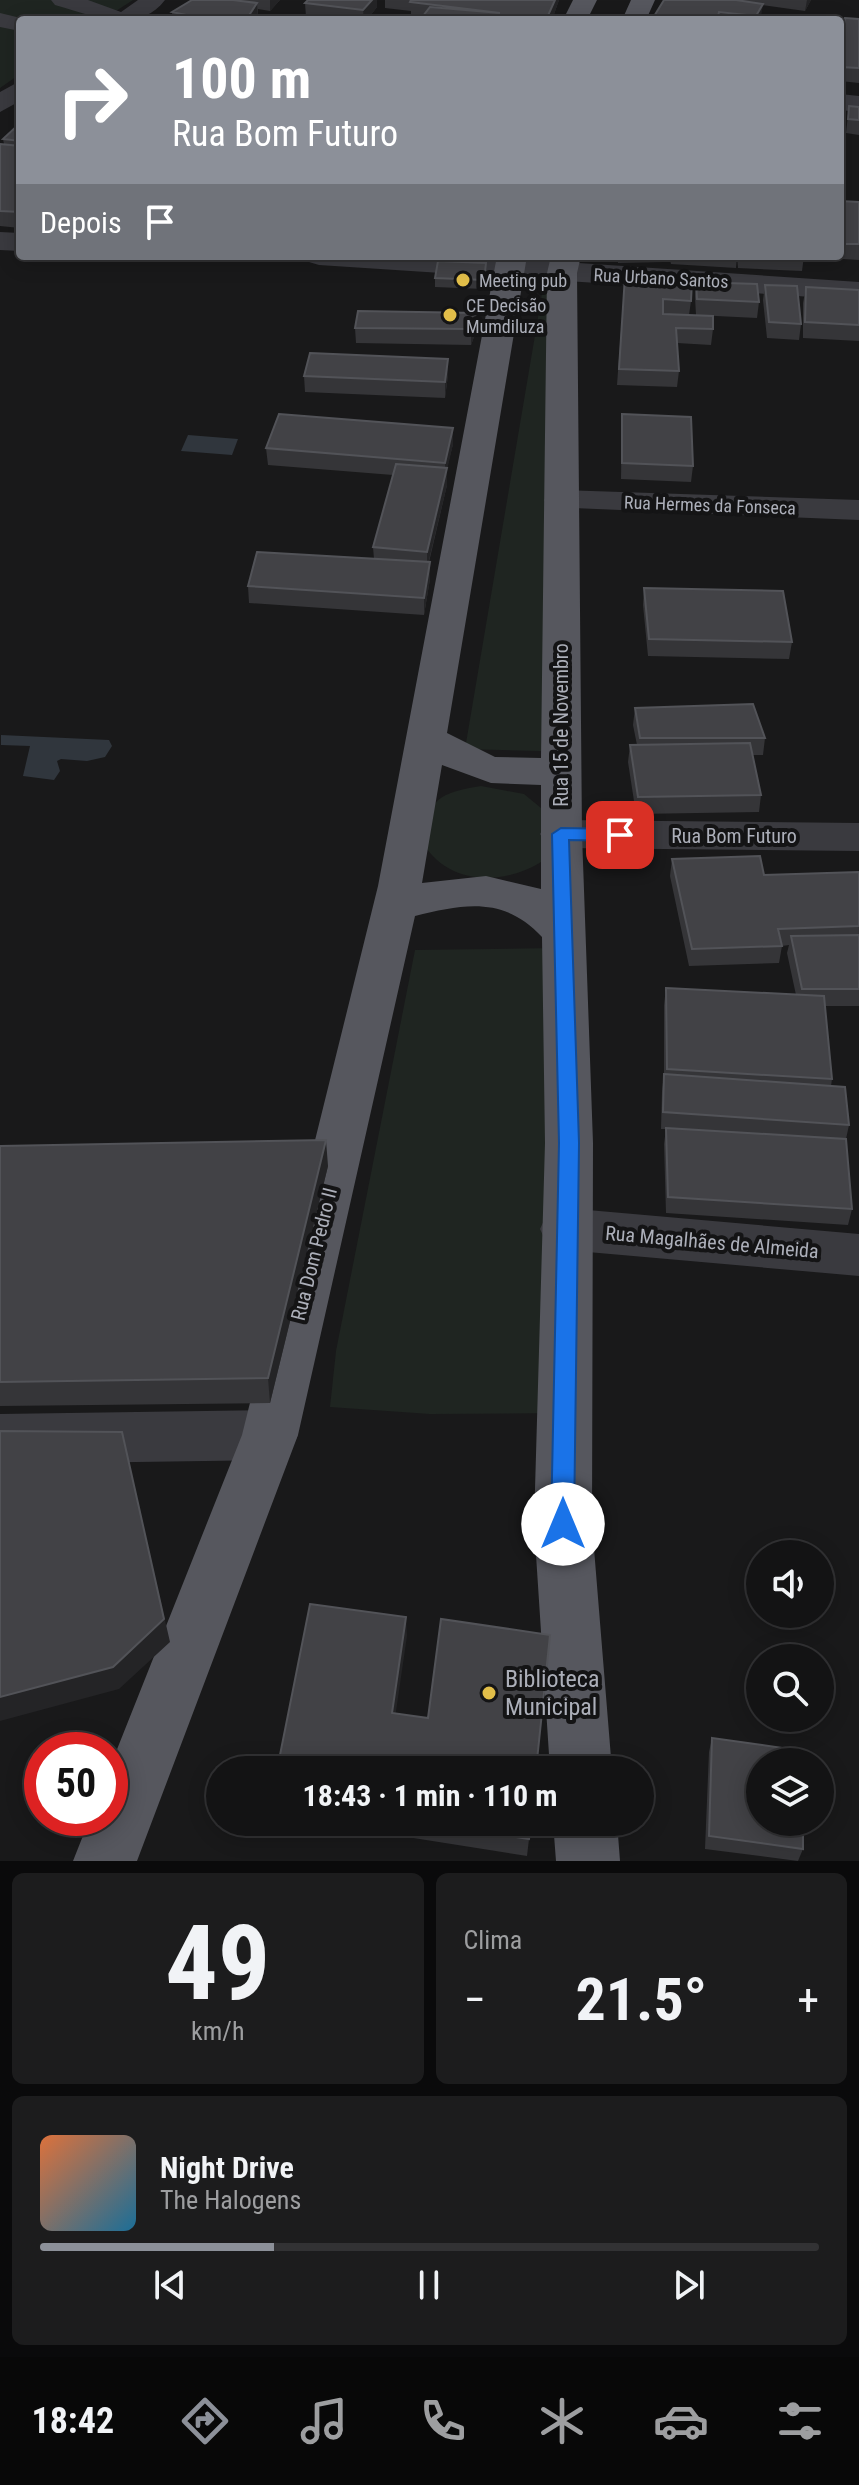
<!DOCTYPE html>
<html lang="pt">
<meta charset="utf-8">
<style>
body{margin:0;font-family:"Roboto Condensed",sans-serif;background:#1c1c1d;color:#f1f3f6;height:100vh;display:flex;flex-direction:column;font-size:30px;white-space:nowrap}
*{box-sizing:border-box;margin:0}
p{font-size:26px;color:#9d9ea0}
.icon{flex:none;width:44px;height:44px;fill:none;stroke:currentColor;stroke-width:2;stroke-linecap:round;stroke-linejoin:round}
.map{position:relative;height:1861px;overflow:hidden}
.details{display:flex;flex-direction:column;gap:12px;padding:12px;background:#0a0a0b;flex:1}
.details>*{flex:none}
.top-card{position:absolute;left:16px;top:16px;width:828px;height:244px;border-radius:8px;box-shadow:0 4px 20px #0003,0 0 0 2px #323234;background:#8c9099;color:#fff;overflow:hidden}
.tools{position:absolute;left:746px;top:1540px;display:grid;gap:16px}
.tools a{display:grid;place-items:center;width:88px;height:88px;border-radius:50%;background:#131314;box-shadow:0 4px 20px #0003,0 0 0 2px #323234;font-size:40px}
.speed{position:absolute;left:24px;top:1732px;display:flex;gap:16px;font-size:40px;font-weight:700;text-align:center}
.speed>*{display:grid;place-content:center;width:104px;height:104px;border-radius:50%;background:#131314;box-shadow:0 4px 20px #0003,0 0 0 2px #323234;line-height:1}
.speed .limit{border:12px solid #d22;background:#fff;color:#111}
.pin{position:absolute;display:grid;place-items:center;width:68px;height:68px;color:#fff;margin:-34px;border-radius:16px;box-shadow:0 4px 12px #0006}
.me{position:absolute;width:88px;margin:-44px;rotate:0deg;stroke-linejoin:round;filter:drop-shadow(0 0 6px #0008)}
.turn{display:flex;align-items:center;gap:28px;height:168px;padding:0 24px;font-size:36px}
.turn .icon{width:104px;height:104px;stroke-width:2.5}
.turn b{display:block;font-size:56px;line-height:68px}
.then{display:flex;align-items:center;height:76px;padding:0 24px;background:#0003;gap:16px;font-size:30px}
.big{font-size:60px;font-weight:700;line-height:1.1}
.details .widget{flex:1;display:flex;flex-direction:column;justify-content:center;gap:12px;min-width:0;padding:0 28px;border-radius:12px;background:#1c1c1d}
.details .dial{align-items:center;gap:0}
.dial b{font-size:104px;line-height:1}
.song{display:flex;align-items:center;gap:24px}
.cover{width:96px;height:96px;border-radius:12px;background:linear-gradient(135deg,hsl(20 70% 55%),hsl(200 70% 35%))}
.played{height:8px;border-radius:4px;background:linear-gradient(90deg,#8c9099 30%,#323234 30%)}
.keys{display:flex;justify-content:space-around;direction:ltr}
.heat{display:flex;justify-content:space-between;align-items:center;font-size:44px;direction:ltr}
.details .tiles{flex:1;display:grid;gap:12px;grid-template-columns:1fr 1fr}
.widget:last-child{grid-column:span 2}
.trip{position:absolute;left:206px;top:1756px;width:448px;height:80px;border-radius:40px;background:#131314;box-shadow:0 4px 20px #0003,0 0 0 2px #323234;font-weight:700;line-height:80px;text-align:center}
.tab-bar{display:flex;height:128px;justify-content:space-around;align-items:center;background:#080808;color:#9d9ea0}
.tab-bar .icon{width:56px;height:56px}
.tab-bar .current{color:#8c9099}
.tab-bar b{font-size:36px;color:#f1f3f6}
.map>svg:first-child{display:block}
.green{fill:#1f2521}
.water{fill:#30363d}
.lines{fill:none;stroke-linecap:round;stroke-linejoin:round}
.minor{fill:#3a3a3f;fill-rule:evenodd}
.major{fill:#56575e;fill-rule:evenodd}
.wall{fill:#353538}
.shaded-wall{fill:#242426}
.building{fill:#424246;stroke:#525358;stroke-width:2}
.route{fill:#1a73e8;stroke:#114b97;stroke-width:2}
.poi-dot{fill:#e2be49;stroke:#141415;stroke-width:3}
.labels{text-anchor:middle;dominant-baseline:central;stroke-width:8;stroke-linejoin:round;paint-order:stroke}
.far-street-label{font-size:18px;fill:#acafb9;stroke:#141415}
.far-poi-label{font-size:18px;fill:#acafb9;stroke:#141415;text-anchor:start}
.street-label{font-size:20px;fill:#acafb9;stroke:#141415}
.near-poi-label{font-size:24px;fill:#acafb9;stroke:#141415;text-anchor:start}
</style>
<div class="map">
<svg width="859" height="1861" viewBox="0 0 859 1861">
<rect width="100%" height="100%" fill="#19191a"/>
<path class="green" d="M0,0h133l-31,20h-82v54l-20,14z
M543,288h17l-19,463 -76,-2z
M481,786l43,8 28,23 -8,43c-40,27 -99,26 -123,-21 9,-41 18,-46 60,-53z
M557,948l7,465 -134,1 -100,-7 6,-56 79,-401z"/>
<path class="water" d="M188,435l50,4 -6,16 -51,-4z
M1,735l108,5 3,6 -7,11 -18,4 -26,-2 -4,2 3,10 -6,9 -31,-4 7,-30 -29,-1z"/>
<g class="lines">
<path class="minor" d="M51,0h37l33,12 17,-12h27c-27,36 -75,15 -110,5z
M0,13l29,7h-9v11l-20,-4z
M20,81v20l-20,11v-20z
M840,94l19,2v16l-19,-2z
M0,232l20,1v18l-20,-1z
M304,256h169l386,26v18l-540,-35 -10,-3z
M561,490l298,10v20l-310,-13 -5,-7 5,-7z
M561,820l298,3v28l-298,-3 -15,-4 -6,-10 6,-10z
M565,1208l294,26v42l-294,-26 -18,-6 -7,-15 7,-15z
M270,1410l20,7 8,18 -8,18 -20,7 -270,4v-50z"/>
<path class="major" d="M573,0h24l-10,20h-24z
M631,0h24l-9,20h-24z
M497,256h30l-80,477 48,24 46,1 6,-485 4,-17h30l-4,17 5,561 11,309 -1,381 20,246h-62l-16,-246 11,-381 -3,-206c-38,-41 -78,-33 -127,-21l-117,519 -161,426h-64l17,-43h20v-51l132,-332 136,-549zM442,765l49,18 50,2v104l-55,-13 -64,7z
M553,1822h64l3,39h-64z"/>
</g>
<path class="wall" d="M192,0h88l-10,11 -12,-2v8l-2,3h-84v-8z
M385,0h174l-7,20h-129v-3l-12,-1v-5l-26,-3z
M664,0h147l-6,11 -43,-6 -3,15h-106z
M305,3l72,4 -10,13h-36l-25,-3z
M859,19v64l-19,-2v-27z
M849,106l10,1v28l-13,-2z
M20,125v103l-20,-2v-82h4l-1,-5z
M840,201l19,1v58l-16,-1 -3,-15z
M618,256h47l-1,6 -46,1z
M669,256h68l-1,12 -65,-4z
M737,256h67l-2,15 -64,-3z
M486,263l-2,26 -49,-2v-9z
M625,276l66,25 -2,14 24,14 -2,16 -34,-2 2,28 -2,16 -60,-2z
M696,282l63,20 -2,16 -61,-3 -1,-18z
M765,285l36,39 -2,16 -32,-2 -4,-38z
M806,287l53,3v51l-56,-3v-35z
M477,313v16l-6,16 -115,-2 -1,-15z
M448,375l-3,23 -140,-6 -1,-16z
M622,414l71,52 -2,16 -70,-3z
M453,444l-6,24v17l-18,77 1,17 -6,36 -175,-12 -1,-17 126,-27 -1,-12 20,-72 -125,-10 -2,-17z
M644,588l148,54 -3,17 -141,-3 -5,-51z
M635,708l130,30 -2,17h-10l8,40 -2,17 -123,2 -8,-52 2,-17h7l-4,-20z
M672,859l92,16 95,-3v134h-34l7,73 -1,7 18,39 -3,14 6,70 -4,16 -182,-12 -2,-69 2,-15h-5l1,-38 2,-17v-69l2,-17 130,7 -9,-42 2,-8 -7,1 -3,17 -90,3 -19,-90z
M0,1146l328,20 -58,237 -270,3z
M712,1738l91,111 -5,12 -93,-12 4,-97z
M312,1822h219l-4,34z"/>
<path class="shaded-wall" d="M270,0h10l-10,11z
M372,0h5v7l-10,13h-3l-1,-10z
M555,0h4l-7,20h-6z
M807,0h4l-6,11z
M257,3l1,14 -2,3h-10z
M763,4l-2,13 -2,3h-4l1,-4z
M477,313v16l-6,16v-16z
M448,359v16l-3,23v-16z
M453,428v16l-8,35v-16z
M447,468v17l-20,83v-16z
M430,562v17l-6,36v-17z
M326,1140l2,26 -58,237 -2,-25z
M122,1432l48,210 -51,47 -119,32v-24z
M406,1617l1,19 -14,96 -1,-19z"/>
<path class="building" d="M192,0h41l24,3 -11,17h-68l8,-5 -14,-3z
M308,0h64l-9,10 -58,-7z
M411,0h144l-9,20h-93l-30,-4 7,-9 70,6 -90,-11z
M664,0h72l27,4 -7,12 -37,-4 -2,8h-40l-24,-2z
M845,18l14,1v49l-19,-1z
M849,106l10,1v13l-11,-1z
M18,125h2v16l-17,-2z
M0,144l20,2v66l-20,-1z
M840,201l19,1v42h-14l-5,-29z
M438,261l48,2 -2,17 -49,-2z
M625,276l67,4 -1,21 -28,-2v15l50,2v13l-37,-1 3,43 -60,-2z
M696,282l61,2 2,18 -62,-3z
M765,285l32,1 4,38 -32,-2z
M806,287l53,3v35l-54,-3z
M358,311l119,2 -6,16 -116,-1z
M310,353l138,6 -3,23 -141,-6z
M279,414l174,14 -8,35 -179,-15z
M622,414l69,3 2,49 -71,-3z
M396,464l51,4 -20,84 -54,-5z
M257,552l173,10 -6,36 -176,-12z
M644,588l139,3 9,51 -143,-3z
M753,704l12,34h-125l-5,-30z
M750,743l11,52 -123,2 -8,-52z
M760,856l4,19 95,-3v54l-81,3 4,17 -90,3 -20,-90z
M859,935v54h-57l-11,-53z
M666,988l158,8 8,83 -165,-10z
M664,1074l181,13 4,38 -186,-13z
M666,1128l180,11 6,70 -184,-12z
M326,1140l-58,238 -268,4v-236z
M0,1431l122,1 42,187 -51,48 -113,30z
M310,1604l96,13 -14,96 36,5 13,-99 109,16 -14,135h-259z
M712,1738l92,13v11h-44v60h43v27l-94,-13z
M422,1822h109l-2,17z"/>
<path class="route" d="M561,828l59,1 9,6 -9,6 -51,-1 10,303 -5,381 -3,7 -8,4 -9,-4 -3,-7 8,-381 -7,-309z"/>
<g class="poi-dot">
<circle cx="463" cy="280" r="8"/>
<circle cx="450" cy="315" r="8"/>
<circle cx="489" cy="1693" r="8"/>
</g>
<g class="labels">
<g class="far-street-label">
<text transform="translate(661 278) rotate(3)">Rua Urbano Santos</text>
<text transform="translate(710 505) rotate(2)">Rua Hermes da Fonseca</text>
</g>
<g class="far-poi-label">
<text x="479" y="280">Meeting pub</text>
<text x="466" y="305">CE Decisão<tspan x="466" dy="21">Mumdiluza</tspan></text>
</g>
<g class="street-label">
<text transform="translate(561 725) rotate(-90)">Rua 15 de Novembro</text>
<text x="734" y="836">Rua Bom Futuro</text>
<text transform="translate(712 1242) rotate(5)">Rua Magalhães de Almeida</text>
<text transform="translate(314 1254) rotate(-76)">Rua Dom Pedro II</text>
</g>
<g class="near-poi-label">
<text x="505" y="1679">Biblioteca<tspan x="505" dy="28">Municipal</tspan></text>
</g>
</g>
</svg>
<div class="tools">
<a><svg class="icon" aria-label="sound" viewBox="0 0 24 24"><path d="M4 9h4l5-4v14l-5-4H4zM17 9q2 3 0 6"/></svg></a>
<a><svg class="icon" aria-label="search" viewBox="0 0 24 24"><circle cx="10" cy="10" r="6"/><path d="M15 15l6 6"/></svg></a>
<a><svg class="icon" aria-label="layers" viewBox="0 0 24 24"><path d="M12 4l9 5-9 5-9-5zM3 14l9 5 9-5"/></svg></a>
</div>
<div class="speed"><div class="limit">50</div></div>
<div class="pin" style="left:620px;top:835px;background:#d93025"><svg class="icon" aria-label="arrive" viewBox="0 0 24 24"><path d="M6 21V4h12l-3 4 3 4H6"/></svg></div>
<svg class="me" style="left:563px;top:1524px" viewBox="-20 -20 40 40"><circle r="19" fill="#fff"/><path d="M0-13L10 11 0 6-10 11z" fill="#1a73e8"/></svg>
<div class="trip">18:43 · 1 min · 110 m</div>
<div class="top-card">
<div class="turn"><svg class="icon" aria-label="right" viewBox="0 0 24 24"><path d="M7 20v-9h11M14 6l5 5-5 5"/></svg><div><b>100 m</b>Rua Bom Futuro</div></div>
<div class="then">Depois<svg class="icon" aria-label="arrive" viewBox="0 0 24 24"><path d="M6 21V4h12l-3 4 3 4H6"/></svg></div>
</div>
</div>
<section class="details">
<div class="tiles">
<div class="widget dial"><b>49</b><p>km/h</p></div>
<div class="widget"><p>Clima</p>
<div class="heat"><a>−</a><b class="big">21.5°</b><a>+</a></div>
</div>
<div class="widget">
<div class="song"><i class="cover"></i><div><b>Night Drive</b><p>The Halogens</p></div></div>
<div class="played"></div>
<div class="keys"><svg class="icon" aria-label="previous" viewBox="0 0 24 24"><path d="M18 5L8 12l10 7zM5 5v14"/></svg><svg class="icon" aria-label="pause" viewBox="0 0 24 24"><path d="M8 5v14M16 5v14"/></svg><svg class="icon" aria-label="next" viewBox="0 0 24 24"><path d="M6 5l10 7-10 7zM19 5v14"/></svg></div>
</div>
</div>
</section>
<nav class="tab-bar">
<b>18:42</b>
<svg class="icon current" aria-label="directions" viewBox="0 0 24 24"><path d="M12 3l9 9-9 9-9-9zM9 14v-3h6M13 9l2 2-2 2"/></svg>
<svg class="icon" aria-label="music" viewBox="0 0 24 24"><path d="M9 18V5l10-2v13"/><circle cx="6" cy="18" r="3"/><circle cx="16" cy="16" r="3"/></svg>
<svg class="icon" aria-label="phone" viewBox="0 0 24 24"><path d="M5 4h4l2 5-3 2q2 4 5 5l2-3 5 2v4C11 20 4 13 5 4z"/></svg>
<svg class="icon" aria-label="climate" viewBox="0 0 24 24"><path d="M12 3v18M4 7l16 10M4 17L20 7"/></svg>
<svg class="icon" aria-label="car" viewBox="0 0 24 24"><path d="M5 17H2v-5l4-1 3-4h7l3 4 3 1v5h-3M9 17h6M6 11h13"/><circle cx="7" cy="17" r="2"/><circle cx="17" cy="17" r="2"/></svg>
<svg class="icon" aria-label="filters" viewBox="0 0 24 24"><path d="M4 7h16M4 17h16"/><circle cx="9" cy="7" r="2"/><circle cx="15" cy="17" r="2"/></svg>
</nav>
